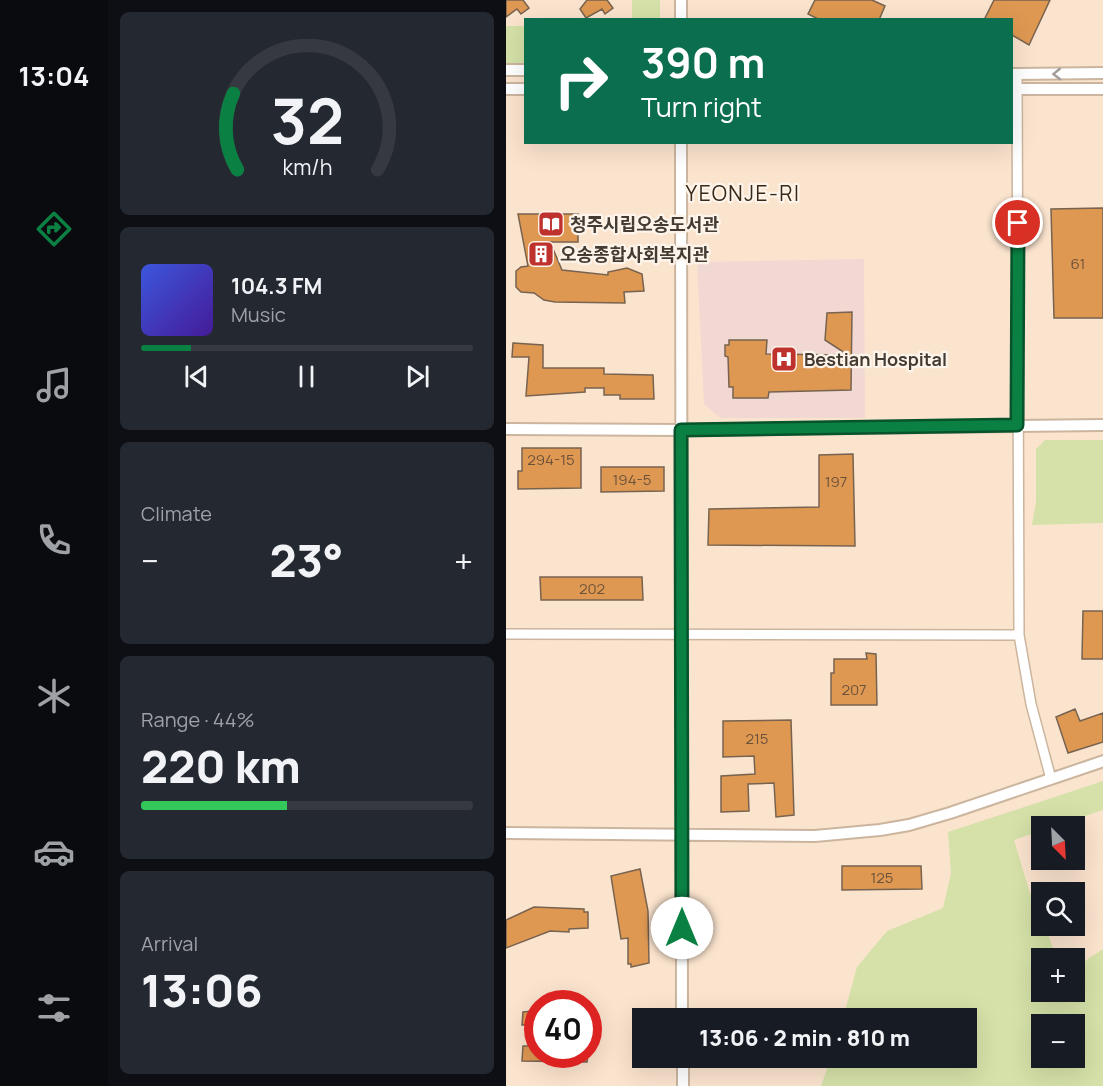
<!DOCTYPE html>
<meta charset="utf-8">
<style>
body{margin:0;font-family:Manrope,"Noto Sans KR",sans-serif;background:#242831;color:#f1f3f6;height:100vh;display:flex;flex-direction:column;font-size:22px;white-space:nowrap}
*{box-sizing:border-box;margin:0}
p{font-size:20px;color:#9ea1a6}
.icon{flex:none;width:33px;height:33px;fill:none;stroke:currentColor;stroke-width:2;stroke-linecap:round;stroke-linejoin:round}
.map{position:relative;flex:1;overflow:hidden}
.details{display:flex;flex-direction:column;gap:12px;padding:12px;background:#0d0f14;width:398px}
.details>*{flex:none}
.top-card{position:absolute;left:18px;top:18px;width:489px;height:126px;border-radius:0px;box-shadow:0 6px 24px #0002;background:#0b6e4f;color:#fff;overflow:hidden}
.needle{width:39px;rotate:156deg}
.buttons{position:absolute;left:525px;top:816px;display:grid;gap:12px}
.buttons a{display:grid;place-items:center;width:54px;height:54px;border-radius:0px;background:#171b24;box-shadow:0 6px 24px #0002;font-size:30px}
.speed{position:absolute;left:18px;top:990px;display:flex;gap:12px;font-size:30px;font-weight:700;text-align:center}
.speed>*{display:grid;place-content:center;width:78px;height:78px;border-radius:50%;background:#171b24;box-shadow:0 6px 24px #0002;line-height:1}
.speed .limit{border:9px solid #d22;background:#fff;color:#111}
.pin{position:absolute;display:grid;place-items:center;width:51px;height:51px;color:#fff;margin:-26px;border:3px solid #fff;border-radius:50%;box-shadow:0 2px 6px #0007}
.me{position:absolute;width:66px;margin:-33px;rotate:0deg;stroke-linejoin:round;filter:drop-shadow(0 0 4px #0008)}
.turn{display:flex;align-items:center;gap:21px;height:126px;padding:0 18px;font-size:27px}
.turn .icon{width:78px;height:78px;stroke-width:2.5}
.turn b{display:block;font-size:42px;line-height:51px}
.big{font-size:45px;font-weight:800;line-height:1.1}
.details .card{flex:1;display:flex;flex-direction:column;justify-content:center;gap:9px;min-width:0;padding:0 21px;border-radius:9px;background:#242831}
.details .dial{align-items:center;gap:0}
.dial svg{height:156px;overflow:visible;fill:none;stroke:#363941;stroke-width:7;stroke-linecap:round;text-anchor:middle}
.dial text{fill:#f1f3f6;stroke:none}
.song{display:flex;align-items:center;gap:18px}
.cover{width:72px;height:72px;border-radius:9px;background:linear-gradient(135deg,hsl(230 70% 55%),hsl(260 70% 35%))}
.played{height:6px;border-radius:3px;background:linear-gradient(90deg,#0b8043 15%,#363941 15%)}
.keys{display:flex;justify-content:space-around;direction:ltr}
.heat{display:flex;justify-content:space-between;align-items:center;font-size:33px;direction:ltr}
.charge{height:9px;border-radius:4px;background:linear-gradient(90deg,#34c759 44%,#363941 0)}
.trip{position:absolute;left:126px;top:1008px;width:345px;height:60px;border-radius:0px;background:#171b24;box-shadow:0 6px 24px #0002;font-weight:800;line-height:60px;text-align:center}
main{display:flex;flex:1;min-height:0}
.menu{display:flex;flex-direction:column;width:108px;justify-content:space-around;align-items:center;background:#090b0e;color:#9ea1a6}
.menu .icon{width:42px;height:42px}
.menu .on{color:#0b8043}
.menu b{font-size:27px;color:#f1f3f6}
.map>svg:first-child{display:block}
.medical{fill:#f2d8d2}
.green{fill:#d5e1a8;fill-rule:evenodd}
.building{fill:#df9852;stroke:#776350;stroke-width:1.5}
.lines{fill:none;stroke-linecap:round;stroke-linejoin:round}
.minor-casing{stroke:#cbb59f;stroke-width:12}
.tertiary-casing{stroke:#cbb59f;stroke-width:14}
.minor{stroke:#fff;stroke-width:9}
.tertiary{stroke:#fff;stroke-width:10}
.oneway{stroke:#a29d98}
.route-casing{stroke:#07532c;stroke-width:15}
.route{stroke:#0b8043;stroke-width:10}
.labels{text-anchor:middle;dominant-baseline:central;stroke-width:4.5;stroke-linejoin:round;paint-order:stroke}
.number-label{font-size:15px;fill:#6b523a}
.poi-label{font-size:18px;font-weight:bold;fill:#443b32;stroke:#fdf4eb;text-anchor:start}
.quarter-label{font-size:21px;letter-spacing:1.5px;fill:#392816;stroke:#fdf4eb}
</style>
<main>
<nav class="menu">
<b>13:04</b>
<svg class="icon on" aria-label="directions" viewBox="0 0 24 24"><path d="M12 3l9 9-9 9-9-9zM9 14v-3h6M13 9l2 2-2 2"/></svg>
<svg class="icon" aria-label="music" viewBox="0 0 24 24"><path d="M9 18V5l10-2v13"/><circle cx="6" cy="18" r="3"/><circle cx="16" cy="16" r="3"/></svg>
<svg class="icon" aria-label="phone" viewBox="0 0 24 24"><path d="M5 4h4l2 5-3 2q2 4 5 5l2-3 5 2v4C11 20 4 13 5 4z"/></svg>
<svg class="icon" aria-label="climate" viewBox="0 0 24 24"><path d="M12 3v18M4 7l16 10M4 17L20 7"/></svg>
<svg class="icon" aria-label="car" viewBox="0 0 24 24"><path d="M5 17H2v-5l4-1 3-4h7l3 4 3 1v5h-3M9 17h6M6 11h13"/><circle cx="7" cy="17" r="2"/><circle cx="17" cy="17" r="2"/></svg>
<svg class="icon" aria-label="filters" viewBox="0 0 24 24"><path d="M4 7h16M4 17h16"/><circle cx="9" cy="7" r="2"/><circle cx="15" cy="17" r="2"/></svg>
</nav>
<section class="details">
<div class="card dial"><svg viewBox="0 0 100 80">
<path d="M14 69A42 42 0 1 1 86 69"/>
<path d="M14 69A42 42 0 0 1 12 30" stroke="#0b8043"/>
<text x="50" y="56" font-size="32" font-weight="700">32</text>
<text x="50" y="72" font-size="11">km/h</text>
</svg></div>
<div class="card">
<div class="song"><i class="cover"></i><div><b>104.3 FM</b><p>Music</p></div></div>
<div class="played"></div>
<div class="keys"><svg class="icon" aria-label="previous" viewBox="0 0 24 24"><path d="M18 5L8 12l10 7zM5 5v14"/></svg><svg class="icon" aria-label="pause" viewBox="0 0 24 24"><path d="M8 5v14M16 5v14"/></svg><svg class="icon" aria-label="next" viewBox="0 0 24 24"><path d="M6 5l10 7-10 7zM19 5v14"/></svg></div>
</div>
<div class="card"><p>Climate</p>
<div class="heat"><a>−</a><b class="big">23°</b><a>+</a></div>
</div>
<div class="card"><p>Range · 44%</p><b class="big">220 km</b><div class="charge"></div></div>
<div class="card"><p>Arrival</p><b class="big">13:06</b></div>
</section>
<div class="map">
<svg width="598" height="1086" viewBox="0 0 598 1086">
<rect width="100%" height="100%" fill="#fbe4ce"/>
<path class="medical" d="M358,259l1,159h-145l-16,-14 -7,-142z"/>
<path class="green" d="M126,0h28v19h-28z
M0,26h19v38h-19z
M539,440h58v83l-71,2 4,-23v-53z
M597,781v29l-49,16h-12l-1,5 -27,9 16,53 11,24 1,9h3l12,32h-15v34h32l1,-28 7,-1 21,-14v137h-282l10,-28h135v-40h-123l14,-51 30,-36 56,-23 8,-35 -3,-41zM568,1024v34h-32v-34z"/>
<path class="building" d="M0,0h17l6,8 -8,6 -4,-5 -11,8z
M81,0h20l6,8 -8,6 -3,-5 -16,9 -6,-9z
M309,0h57l13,6 -6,14h-59l-12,-6z
M488,0h56l-21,45 -17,-10v-15h-28z
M597,208v110h-49l-3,-109z
M12,214h60v28h-28l12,28 46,5v-3l19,-4 15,6 2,17 -20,1 1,11 -70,-1 -11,-2 -10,-7 -13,-1 -5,-5v-16l5,-4 7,-1z
M346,312l-1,78 -82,2 -1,6h-35v-11h-4l-1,-30 -3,-1v-11h4v-5h38l-1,14 82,1 -23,-15 2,-27z
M7,343l30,2v23h61v6l49,1 1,24h-34v-4h-16v-7h-19v4l-59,4 3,-39h-17z
M16,448h59v40l-63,1v-18h4z
M347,454l2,92 -147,-1 1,-36 110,-2v-52z
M95,467h63v24l-63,1z
M34,577h102l1,23h-102z
M577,611h20v48h-21z
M360,653l10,1 1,51h-46v-32h3v-14h33z
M569,709l5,12 23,-8v29l-35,11 -12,-36z
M285,720l3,95 -18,2 -2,-34 -26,1 1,27 -28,1v-36l34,-2 -1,-18 -31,1v-36z
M336,866h79l1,23 -80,1z
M134,869l8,42 1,52 -18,4v-3h-3v-26l-7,1 -10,-63z
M28,907l50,2v3h4v16l-19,1v3l-19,-1 -44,17v-28z
M27,1011v4h5v10h-16l1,-13z
M17,1046h15v8h50l-1,8 -65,-1z"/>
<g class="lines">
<defs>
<path id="minor" d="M511,74l2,561 12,69 20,75
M0,634l513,1"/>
<path id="tertiary" d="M175,0v20
M0,70h20
M506,74l92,-1
M0,89h20
M506,89h92
M175,142l1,876
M0,429l175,1 423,-5
M0,833l309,3 65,-6 29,-5 41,-12 154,-52
M177,1058v28"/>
</defs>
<use href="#minor" class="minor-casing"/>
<use href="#tertiary" class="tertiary-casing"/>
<use href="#minor" class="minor"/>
<use href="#tertiary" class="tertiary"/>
</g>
<defs><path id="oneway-chevron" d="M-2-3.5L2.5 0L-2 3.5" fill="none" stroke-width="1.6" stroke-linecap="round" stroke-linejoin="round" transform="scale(1.5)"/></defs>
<use class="oneway" href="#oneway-chevron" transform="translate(551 74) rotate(179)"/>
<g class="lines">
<defs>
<path id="route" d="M176,928l-1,-498 336,-5 1,-202"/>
</defs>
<use href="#route" class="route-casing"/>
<use href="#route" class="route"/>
</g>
<defs>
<symbol id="library-square" viewBox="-11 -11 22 22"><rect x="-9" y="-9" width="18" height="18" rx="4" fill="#bf312d" stroke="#fdf4eb"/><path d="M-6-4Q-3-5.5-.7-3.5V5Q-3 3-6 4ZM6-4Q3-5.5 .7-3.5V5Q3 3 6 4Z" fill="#fff"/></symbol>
<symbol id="building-square" viewBox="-11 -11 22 22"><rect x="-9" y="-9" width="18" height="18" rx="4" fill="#bf312d" stroke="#fdf4eb"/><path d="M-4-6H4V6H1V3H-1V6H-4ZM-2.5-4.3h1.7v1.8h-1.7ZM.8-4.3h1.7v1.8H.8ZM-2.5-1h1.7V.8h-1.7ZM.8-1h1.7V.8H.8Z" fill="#fff"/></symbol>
<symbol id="hospital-square" viewBox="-11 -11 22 22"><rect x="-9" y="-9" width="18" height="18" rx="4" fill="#bf312d" stroke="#fdf4eb"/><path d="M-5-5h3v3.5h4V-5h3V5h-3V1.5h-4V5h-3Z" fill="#fff"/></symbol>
</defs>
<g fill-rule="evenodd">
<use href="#library-square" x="30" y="209" width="30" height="30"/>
<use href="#building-square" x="20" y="239" width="30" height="30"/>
<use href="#hospital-square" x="263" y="344" width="30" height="30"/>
</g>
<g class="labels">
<g class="number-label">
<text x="572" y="263">61</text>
<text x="45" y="459">294-15</text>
<text x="126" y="479">194-5</text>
<text x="330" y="481">197</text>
<text x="86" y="588">202</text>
<text x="348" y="689">207</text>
<text x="251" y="738">215</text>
<text x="376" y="877">125</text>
</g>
<g class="poi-label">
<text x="64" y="224">청주시립오송도서관</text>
<text x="54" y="254">오송종합사회복지관</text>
<text x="298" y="359">Bestian Hospital</text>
</g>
<g class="quarter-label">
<text x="237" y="193">YEONJE-RI</text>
</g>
</g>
</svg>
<div class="buttons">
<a><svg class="needle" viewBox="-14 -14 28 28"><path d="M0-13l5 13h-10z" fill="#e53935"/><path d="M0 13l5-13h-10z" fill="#9ea1a6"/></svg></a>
<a><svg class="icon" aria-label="search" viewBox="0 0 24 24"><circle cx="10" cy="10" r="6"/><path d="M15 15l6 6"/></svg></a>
<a>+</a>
<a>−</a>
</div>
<div class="speed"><div class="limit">40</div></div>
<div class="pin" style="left:512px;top:223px;background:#d93025"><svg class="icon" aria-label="arrive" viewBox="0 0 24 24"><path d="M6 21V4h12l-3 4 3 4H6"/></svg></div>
<svg class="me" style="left:176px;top:928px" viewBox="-20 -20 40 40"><circle r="19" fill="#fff"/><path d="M0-13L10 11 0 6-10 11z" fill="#0b8043"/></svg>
<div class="trip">13:06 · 2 min · 810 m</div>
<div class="top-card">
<div class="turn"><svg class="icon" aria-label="right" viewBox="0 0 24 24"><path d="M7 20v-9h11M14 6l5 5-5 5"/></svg><div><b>390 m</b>Turn right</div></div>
</div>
</div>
</main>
